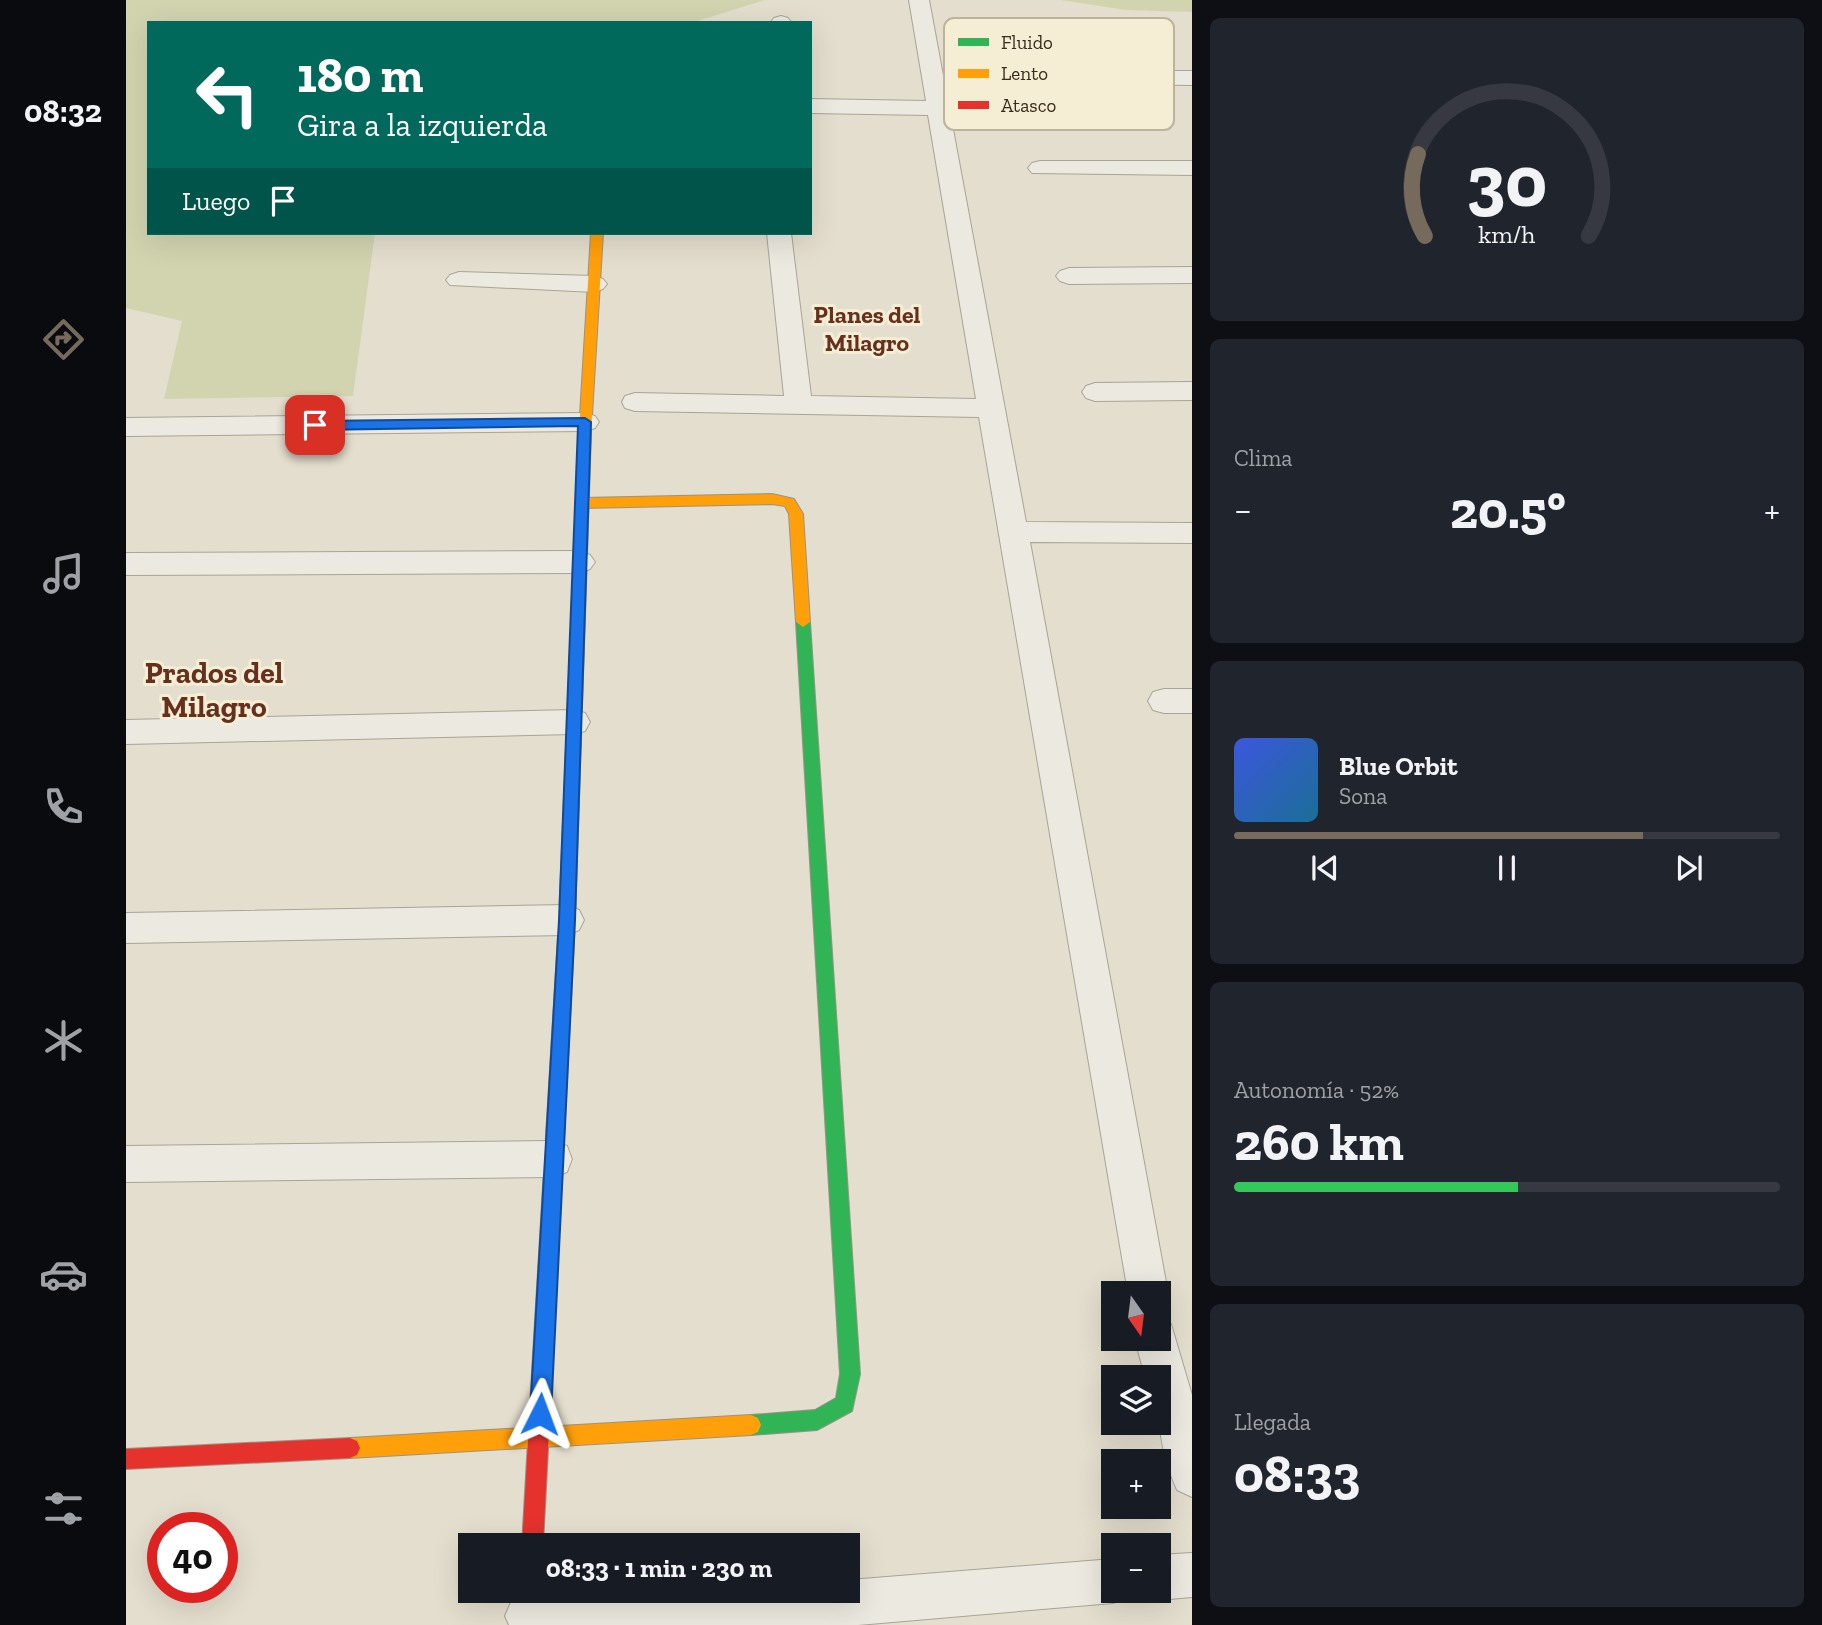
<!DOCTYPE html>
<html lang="es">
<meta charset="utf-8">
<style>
body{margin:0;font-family:"Zilla Slab",serif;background:#20242c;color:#f1f3f6;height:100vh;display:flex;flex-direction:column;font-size:26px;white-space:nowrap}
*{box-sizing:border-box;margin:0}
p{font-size:23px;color:#9ea1a6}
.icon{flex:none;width:38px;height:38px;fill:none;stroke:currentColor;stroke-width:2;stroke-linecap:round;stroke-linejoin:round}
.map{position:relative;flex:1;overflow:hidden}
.side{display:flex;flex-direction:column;gap:18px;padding:18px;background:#0d0f14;width:630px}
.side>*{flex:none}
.banner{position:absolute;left:21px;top:21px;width:665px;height:214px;border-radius:0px;box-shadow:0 7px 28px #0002;background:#00695c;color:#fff;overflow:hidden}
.needle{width:46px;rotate:166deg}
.controls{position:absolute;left:975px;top:1281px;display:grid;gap:14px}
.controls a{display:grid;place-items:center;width:70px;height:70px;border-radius:0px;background:#171b24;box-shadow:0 7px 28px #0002;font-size:35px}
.speed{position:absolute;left:21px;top:1512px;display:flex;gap:14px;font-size:35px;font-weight:700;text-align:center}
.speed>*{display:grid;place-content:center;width:91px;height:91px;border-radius:50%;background:#171b24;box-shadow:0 7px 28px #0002;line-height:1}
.speed .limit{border:10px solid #d22;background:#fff;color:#111}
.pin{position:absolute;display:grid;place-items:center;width:60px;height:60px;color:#fff;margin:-30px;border-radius:14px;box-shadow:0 4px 10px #0006}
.me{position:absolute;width:77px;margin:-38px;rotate:3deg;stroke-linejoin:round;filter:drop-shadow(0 0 5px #0008)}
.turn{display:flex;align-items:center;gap:24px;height:147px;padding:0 35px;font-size:32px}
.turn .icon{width:91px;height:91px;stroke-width:2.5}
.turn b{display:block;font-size:49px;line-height:60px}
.then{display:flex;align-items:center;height:66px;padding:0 35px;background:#0003;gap:14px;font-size:26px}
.big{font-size:52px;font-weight:700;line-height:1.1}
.side .card{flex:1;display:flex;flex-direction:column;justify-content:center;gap:10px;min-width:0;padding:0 24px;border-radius:10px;background:#20242c}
.side .dial{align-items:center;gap:0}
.dial svg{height:182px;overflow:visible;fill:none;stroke:#363941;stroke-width:7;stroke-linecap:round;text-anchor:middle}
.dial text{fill:#f1f3f6;stroke:none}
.song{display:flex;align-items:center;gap:21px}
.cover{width:84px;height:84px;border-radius:10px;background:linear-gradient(135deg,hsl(230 70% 55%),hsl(200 70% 35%))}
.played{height:7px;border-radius:4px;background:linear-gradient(90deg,#756a5c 75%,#363941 75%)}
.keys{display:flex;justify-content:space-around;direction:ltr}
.heat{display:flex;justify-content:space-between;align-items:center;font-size:38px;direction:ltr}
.charge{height:10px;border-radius:5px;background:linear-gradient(90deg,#34c759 52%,#363941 0)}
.trip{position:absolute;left:332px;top:1533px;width:402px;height:70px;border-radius:0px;background:#171b24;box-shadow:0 7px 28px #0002;font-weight:700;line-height:70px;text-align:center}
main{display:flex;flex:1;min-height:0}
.dock{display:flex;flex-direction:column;width:126px;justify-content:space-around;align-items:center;background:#090b0e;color:#9ea1a6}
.dock .icon{width:49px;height:49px}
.dock .selected{color:#756a5c}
.dock b{font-size:32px;color:#f1f3f6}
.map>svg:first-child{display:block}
.green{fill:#d2d4b0}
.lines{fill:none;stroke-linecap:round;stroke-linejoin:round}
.street-casing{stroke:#aaa397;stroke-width:2}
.fast-casing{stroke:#999387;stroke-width:2}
.slow-casing{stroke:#999387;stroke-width:2}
.jam-casing{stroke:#999387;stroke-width:2}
.street{fill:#ece9e0;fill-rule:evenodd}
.fast{fill:#30b455;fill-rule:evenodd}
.slow{fill:#ff9f0a;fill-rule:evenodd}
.jam{fill:#e5322d;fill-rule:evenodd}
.route{fill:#1a73e8;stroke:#114b97;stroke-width:2}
.labels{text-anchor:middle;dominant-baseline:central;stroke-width:6;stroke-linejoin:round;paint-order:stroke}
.far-neighbourhood-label{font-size:24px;font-weight:bold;fill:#65301e;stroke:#f5edd4}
.neighbourhood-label{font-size:30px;font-weight:bold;fill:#65301e;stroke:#f5edd4}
.key{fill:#f5edd4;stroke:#bdb39d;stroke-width:2}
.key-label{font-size:19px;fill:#392c1e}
</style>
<main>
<nav class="dock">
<b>08:32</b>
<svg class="icon selected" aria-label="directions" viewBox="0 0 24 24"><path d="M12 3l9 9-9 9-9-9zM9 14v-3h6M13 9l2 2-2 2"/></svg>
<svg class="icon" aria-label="music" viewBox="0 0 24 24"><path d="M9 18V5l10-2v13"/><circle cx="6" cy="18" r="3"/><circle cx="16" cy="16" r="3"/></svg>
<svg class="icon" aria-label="phone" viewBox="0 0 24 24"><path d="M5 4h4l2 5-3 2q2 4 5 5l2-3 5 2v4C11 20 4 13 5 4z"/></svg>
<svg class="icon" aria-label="climate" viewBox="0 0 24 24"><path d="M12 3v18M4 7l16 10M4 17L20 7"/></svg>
<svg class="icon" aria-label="car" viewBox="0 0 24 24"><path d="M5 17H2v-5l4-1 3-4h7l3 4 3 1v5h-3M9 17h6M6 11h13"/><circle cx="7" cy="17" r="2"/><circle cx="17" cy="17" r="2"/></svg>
<svg class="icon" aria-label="filters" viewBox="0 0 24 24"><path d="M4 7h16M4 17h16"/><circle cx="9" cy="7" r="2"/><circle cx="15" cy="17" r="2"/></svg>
</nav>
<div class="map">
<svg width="1066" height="1625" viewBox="0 0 1066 1625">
<rect width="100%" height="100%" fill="#e4dece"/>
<path class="green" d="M0,0h639l-74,23h-542v210h226l-22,163 -189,3 18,-78 -56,-13z
M935,0h131v12l-66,-2z"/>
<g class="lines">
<defs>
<path id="street" d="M783,0h20l97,522 166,1v20l-162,-1 138,751 -10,16v-16h-30l-149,-876 -344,-6 -10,-3 -3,-6 3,-6 10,-3 149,3 -17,-163h24l20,163 165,3 -48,-284 -118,-2v-14l116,2z
M655,16l7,2 4,5h-22l4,-5z
M892,71h174v14l-182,-2 -3,-5 3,-5z
M914,161h152v14l-160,-2 -4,-5 4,-5z
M1066,267v16l-123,1 -9,-3 -4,-5 4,-5 9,-3z
M333,272l135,4 9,3 4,5 -4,5 -9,3 -144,-7 -4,-5 4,-5z
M1066,382v18l-97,1 -9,-3 -4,-6 4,-6 9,-3z
M459,413l10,3 4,6 -4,6 -10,3 -459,5v-18z
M454,551l10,4 5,7 -5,7 -10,4 -454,2v-22z
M1038,689h28v24h-28l-11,-3 -5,-9 5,-9z
M448,710l11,3 5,9 -5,9 -11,3 -448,10v-24z
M441,905l12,5 5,10 -5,10 -12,5 -441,8v-30z
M427,1141l14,5 5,13 -5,13 -14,5 -427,5v-36z
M1032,1319l13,5 21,71v102l-15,-7c-18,-41 -19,-69 -19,-113h-13l-10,-38h23z
M1066,1553v44l-34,3 -16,-6 -1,-3h17v-36z
M987,1559v32h18l-2,6 -16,6 -255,22h-349l-4,-9 7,-16 16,-7 321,-2v-11z"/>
<path id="fast" d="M459,428l6,4 -16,488 -11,216 -3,6 -6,2 -6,-2 -3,-6 13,-216 20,-488z
M677,617l7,5 50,752 -8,37 -35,19 -66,5 -7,-3 -3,-7 3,-7 7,-3 64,-5 21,-12 4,-24 -44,-752z"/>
<path id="slow" d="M465,233h12l-12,199 -6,4 -6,-4z
M646,494l22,5 9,15 7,108 -7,5 -7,-5 -7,-108 -4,-8 -13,-2 -190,4 -7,-5 7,-5z
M429,1128l6,2 3,6 -12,236 -3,7 -7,3 -7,-3 -3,-7 14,-236 3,-6z
M625,1415l7,3 3,7 -3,7 -7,3 -401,23 -7,-3 -3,-7 3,-7 7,-3z"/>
<path id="jam" d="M416,1362l7,3 3,7 -9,173h-21l10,-173 3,-7z
M224,1438l7,3 3,7 -3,7 -7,3 -224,11v-20z"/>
</defs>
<use href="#street" class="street-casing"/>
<use href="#fast" class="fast-casing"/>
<use href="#slow" class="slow-casing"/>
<use href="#jam" class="jam-casing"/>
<use href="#street" class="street"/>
<use href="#fast" class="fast"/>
<use href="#slow" class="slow"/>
<use href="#jam" class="jam"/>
</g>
<path class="route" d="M459,418l6,4 -16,498 -24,494 -3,7 -8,3 -7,-3 -3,-7 29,-494 19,-494 -263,4 -7,-5 7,-4z"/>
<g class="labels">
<g class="far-neighbourhood-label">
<text x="741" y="314">Planes del<tspan x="741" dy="28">Milagro</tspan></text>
</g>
<g class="neighbourhood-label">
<text x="88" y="673">Prados del<tspan x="88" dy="34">Milagro</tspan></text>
</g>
</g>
<rect x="818" y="18" width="230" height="112" rx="10" class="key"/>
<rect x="832" y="38" width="31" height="8" fill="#30b455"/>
<rect x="832" y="69" width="31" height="9" fill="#ff9f0a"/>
<rect x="832" y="101" width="31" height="8" fill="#e5322d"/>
<g class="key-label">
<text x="875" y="49">Fluido</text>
<text x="875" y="80">Lento</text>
<text x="875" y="112">Atasco</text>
</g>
</svg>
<div class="controls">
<a><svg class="needle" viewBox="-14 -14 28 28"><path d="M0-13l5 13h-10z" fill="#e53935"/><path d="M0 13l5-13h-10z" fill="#9ea1a6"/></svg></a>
<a><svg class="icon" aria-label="layers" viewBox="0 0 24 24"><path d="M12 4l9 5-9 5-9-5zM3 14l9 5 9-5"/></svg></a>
<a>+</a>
<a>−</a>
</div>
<div class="speed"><div class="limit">40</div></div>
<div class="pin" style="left:189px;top:425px;background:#d93025"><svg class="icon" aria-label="arrive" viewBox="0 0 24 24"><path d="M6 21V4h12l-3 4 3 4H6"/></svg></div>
<svg class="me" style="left:414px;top:1414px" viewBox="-20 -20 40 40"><path d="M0-17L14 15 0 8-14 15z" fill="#1a73e8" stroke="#fff" stroke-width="4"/></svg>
<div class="trip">08:33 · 1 min · 230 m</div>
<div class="banner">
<div class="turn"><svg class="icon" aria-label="left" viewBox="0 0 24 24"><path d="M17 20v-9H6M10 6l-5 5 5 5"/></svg><div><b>180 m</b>Gira a la izquierda</div></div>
<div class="then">Luego<svg class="icon" aria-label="arrive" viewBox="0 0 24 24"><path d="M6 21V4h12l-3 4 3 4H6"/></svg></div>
</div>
</div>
<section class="side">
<div class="card dial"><svg viewBox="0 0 100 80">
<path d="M14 69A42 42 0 1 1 86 69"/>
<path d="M14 69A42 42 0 0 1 11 33" stroke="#756a5c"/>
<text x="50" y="56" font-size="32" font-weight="700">30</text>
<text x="50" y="72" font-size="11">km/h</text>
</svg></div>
<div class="card"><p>Clima</p>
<div class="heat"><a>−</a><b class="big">20.5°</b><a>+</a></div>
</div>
<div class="card">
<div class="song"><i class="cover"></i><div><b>Blue Orbit</b><p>Sona</p></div></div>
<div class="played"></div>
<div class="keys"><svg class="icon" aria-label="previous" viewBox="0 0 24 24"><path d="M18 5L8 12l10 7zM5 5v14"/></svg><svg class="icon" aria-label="pause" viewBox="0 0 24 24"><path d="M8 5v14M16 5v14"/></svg><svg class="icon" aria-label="next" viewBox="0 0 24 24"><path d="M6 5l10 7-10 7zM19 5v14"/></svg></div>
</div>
<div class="card"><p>Autonomía · 52%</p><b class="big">260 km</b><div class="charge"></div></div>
<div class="card"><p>Llegada</p><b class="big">08:33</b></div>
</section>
</main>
